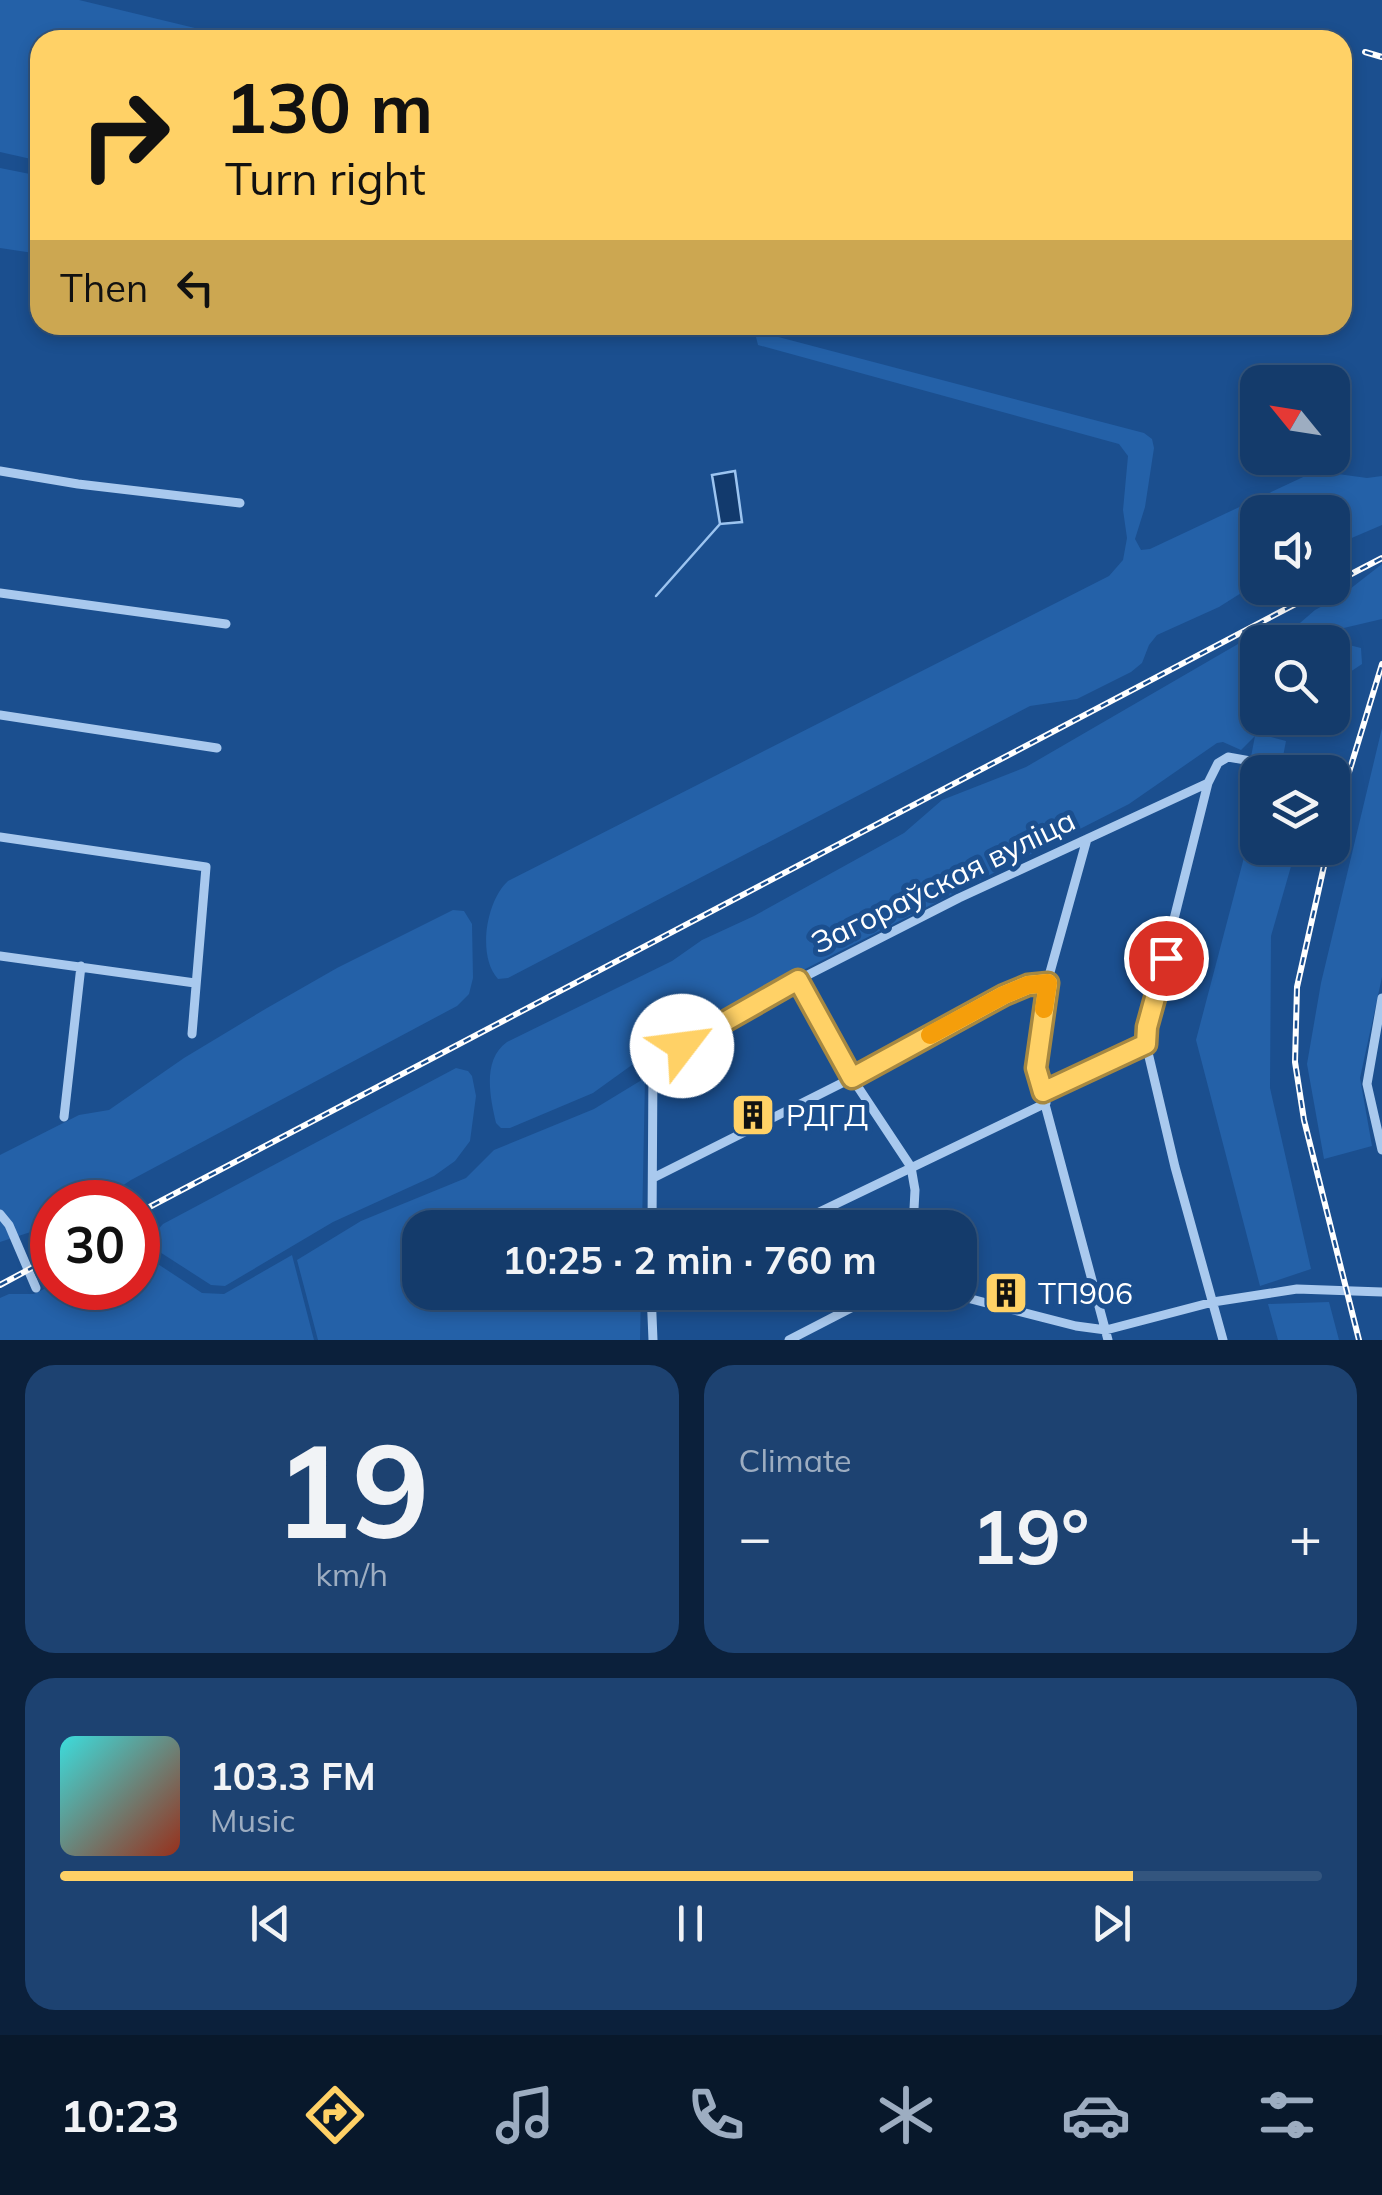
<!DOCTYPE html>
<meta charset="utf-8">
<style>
body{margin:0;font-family:Mulish,sans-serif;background:#1d4271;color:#f1f3f6;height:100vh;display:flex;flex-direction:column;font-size:38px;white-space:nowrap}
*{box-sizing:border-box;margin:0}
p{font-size:32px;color:#9dadc1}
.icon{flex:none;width:55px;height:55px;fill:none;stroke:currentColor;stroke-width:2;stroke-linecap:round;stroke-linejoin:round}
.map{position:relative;height:1340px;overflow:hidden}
.panel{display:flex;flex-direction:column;gap:25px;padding:25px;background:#0b203b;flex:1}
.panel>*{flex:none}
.banner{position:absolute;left:30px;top:30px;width:1322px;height:305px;border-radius:30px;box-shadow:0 5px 15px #0003,0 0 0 2px #33557e;background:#ffd166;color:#111;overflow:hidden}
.needle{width:65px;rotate:300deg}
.fabs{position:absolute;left:1240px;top:365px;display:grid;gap:20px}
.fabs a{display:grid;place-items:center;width:110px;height:110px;border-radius:20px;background:#143b6b;box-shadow:0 5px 15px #0003,0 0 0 2px #33557e;font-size:50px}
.speed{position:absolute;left:30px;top:1180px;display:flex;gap:20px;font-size:50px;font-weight:700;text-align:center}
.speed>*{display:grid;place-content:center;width:130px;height:130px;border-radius:50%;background:#143b6b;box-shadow:0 5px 15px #0003,0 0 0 2px #33557e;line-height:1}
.speed .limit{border:15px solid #d22;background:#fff;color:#111}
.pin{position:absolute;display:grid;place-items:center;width:85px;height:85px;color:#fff;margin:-42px;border:5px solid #fff;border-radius:50%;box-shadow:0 2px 10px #0007}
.me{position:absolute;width:110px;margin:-55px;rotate:60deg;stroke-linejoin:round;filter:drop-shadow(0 0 8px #0008)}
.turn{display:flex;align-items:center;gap:35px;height:210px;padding:0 30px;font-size:45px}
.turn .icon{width:130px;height:130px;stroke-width:2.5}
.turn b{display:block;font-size:70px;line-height:85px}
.then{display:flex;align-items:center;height:95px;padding:0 30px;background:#0003;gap:20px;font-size:38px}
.big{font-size:75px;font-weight:700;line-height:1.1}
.panel .tile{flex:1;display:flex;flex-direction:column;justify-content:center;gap:15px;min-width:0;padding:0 35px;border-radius:30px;background:#1d4271}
.panel .dial{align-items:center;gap:0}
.dial b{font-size:130px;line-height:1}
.song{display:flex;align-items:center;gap:30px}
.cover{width:120px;height:120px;border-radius:15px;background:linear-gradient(135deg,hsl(180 70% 55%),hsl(10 70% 35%))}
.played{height:10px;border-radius:5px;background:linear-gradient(90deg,#ffd166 85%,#33557e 85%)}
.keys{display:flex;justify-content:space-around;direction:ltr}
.heat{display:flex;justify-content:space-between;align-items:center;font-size:55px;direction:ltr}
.panel .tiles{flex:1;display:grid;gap:25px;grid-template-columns:1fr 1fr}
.tile:last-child{grid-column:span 2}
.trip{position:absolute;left:402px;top:1210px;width:575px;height:100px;border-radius:30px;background:#143b6b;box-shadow:0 5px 15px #0003,0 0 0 2px #33557e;font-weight:700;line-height:100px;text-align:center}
.tabs{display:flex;height:160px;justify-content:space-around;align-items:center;background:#08182b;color:#9dadc1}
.tabs .icon{width:70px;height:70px}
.tabs .selected{color:#ffd166}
.tabs b{font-size:45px;color:#f1f3f6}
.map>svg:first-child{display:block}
.green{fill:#2461a8}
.water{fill:#123a6d;stroke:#9cc4f0;stroke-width:2.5}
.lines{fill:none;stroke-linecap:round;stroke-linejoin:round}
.stream{stroke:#9cc4f0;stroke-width:2.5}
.minor{stroke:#a9c9ee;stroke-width:9}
.rail-casing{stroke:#fff;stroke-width:6}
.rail{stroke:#1b4f8f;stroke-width:2.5;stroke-dasharray:8;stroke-linecap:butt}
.route-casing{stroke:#a68842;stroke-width:25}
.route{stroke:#ffd166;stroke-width:18}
.slow{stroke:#f59e0b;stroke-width:18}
.labels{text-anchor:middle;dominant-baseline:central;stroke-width:10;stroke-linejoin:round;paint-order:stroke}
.street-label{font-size:30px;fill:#fff;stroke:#1b4f8f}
.poi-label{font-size:30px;fill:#fff;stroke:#1b4f8f;text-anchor:start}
</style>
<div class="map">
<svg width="1382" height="1340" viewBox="0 0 1382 1340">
<rect width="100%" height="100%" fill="#1b4f8f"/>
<path class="green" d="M0,0h79l120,29 -1,11h-158v121l-40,-9z
M0,168l40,8v78l-40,-6z
M767,334l377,99 8,6 2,9 -9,59 -10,32 6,11 9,-1 166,-78 51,7 15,-2v49l-49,21 -1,-34h-74l-1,71 -38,24 -62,28 -8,10 -7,18 -11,9 -54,27 -47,7 -522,272 -10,1c-21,-23 -12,-78 10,-98l601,-305 14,-16 4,-22 -4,-28 5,-54 -9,-12 -361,-99 -2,-8z
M1382,564v55l-68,16 -14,7h-42l-3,59 4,17 -3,15 30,8 -6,31 -31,-5 6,-31 -14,14 -18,-8 -6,1 -88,61 -461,235 -75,54 -83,35h-9l-5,-5c-6,-26 -14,-63 11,-81l165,-81 30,-21 52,-24 150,-83 38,-33 84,-33 212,-123 55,-15 22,-19 26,-14z
M1349,645l12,3 1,16 -15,10 -14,-2v-22z
M1382,728v249l-22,101 12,68 -48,13 -17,-95 14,-81z
M1257,808l1,40h46l-8,1 -25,87 -1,152 41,181 -51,17 -64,-246z
M453,910l11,1 8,13 1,54 -4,16 -12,12 -326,174 -33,22h-46v23l-52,17v-87l79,-40 30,-5 75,-52 83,-50 70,-40z
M456,1068l12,3 4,5 4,20 -6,45 -15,20 -21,15 -101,46 -108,64 -14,-1 -59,-38 1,-12 10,-11z
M645,1078l-3,149 -222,1v64l221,1 -1,47h-322l-21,-80 64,-39 105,-43 28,-28 100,-41z
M138,1251l64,42 22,1 68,-39 22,85h-314v-42l9,-4h25l18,-9 86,3z
M1329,1302l10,38h-61l-10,-36z"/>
<path class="water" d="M735,471l7,51 -22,2 -8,-49z"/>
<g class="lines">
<path class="stream" d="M656,596l64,-72"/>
<path class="minor" d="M0,471l78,13 162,19
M0,593l226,31
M0,715l217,33
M0,837l206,30 -14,167
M1087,839l-40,144 -12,84 73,273
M0,956l195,27
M798,980l54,98 59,89 4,23 -2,38
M1382,998l-15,86 15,66
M1043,1092l103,-48
M64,1117l17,-151
M653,1178l199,-100 152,-83 24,-10 19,-2
M0,1214l9,11 27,63
M652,1228l1,-166 145,-82 161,-82 249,-115
M786,1228l260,-125
M651,1292l2,48
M944,1292l132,34 30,4 107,-28 84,-13 85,3
M789,1340l93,-48
M1223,1340l-48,-173 -29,-123 1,-17 61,-244 10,-20 10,-6 51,9"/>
<defs>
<path id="rail" d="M1365,52l17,5
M1332,584l50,-26
M1332,828l50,-164
M1328,848l-31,139 -2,75 9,58 55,220
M138,1213l1188,-625
M0,1285l52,-28"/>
</defs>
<use href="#rail" class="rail-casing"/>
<use href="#rail" class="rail"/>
</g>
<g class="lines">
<defs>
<path id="route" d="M682,1046l116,-66 54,98 152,-83 24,-10 20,-2 -12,85 7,24 103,-48 1,-17 19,-69"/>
</defs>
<use href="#route" class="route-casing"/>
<use href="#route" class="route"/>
<path class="slow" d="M930,1035l74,-40 24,-10 20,-2 -4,26"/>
</g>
<defs>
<symbol id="building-square" viewBox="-11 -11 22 22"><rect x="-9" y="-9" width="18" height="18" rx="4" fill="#ffd166" stroke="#1b4f8f"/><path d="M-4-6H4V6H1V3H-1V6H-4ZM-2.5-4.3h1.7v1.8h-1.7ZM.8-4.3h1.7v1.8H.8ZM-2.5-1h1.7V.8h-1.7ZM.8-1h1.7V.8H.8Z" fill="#111"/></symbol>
</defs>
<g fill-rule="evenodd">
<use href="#building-square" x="728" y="1090" width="50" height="50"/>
<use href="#building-square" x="981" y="1268" width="50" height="50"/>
</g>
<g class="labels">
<g class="street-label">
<text transform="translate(943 881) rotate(-26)">Загораўская вуліца</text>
</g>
<g class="poi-label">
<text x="786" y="1115">РДГД</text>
<text x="1038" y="1293">ТП906</text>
</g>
</g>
</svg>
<div class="fabs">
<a><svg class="needle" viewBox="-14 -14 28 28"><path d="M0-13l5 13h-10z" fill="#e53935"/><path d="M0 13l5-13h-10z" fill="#9dadc1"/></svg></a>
<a><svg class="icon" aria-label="sound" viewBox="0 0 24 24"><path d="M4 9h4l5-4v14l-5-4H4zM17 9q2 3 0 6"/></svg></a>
<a><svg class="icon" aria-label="search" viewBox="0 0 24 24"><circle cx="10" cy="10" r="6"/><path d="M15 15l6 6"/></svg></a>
<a><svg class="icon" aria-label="layers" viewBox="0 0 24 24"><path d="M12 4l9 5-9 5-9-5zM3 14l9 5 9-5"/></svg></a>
</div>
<div class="speed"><div class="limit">30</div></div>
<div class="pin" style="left:1166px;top:958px;background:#d93025"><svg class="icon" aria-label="arrive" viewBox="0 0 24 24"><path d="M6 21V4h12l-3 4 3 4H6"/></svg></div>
<svg class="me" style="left:682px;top:1046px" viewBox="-20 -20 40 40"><circle r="19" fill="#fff"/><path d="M0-13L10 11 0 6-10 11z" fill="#ffd166"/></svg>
<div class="trip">10:25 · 2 min · 760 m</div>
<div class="banner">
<div class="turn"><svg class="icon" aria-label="right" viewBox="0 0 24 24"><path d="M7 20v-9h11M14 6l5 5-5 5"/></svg><div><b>130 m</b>Turn right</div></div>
<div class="then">Then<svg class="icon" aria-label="left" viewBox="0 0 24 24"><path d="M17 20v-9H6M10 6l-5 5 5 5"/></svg></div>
</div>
</div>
<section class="panel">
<div class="tiles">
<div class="tile dial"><b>19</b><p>km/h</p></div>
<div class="tile"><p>Climate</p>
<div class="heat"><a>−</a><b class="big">19°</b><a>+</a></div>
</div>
<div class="tile">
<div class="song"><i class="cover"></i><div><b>103.3 FM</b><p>Music</p></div></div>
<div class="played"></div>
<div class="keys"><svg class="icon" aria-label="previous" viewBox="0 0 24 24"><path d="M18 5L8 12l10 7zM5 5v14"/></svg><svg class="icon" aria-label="pause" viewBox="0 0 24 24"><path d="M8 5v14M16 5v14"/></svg><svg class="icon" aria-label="next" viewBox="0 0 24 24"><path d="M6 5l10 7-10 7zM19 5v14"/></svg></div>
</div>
</div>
</section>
<nav class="tabs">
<b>10:23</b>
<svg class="icon selected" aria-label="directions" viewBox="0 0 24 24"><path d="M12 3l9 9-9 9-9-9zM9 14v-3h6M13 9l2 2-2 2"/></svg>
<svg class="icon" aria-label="music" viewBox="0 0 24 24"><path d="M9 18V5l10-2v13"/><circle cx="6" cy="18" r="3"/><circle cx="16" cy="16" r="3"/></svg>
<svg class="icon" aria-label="phone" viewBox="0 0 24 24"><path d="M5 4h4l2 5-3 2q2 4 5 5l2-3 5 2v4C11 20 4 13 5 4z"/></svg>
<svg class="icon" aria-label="climate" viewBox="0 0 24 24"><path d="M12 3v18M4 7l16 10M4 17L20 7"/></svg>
<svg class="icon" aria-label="car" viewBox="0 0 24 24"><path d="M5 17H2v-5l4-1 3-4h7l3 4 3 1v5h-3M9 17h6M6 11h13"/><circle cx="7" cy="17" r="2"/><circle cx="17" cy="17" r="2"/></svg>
<svg class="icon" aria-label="filters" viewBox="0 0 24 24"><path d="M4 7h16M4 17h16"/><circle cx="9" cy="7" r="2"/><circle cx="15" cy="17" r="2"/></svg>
</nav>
